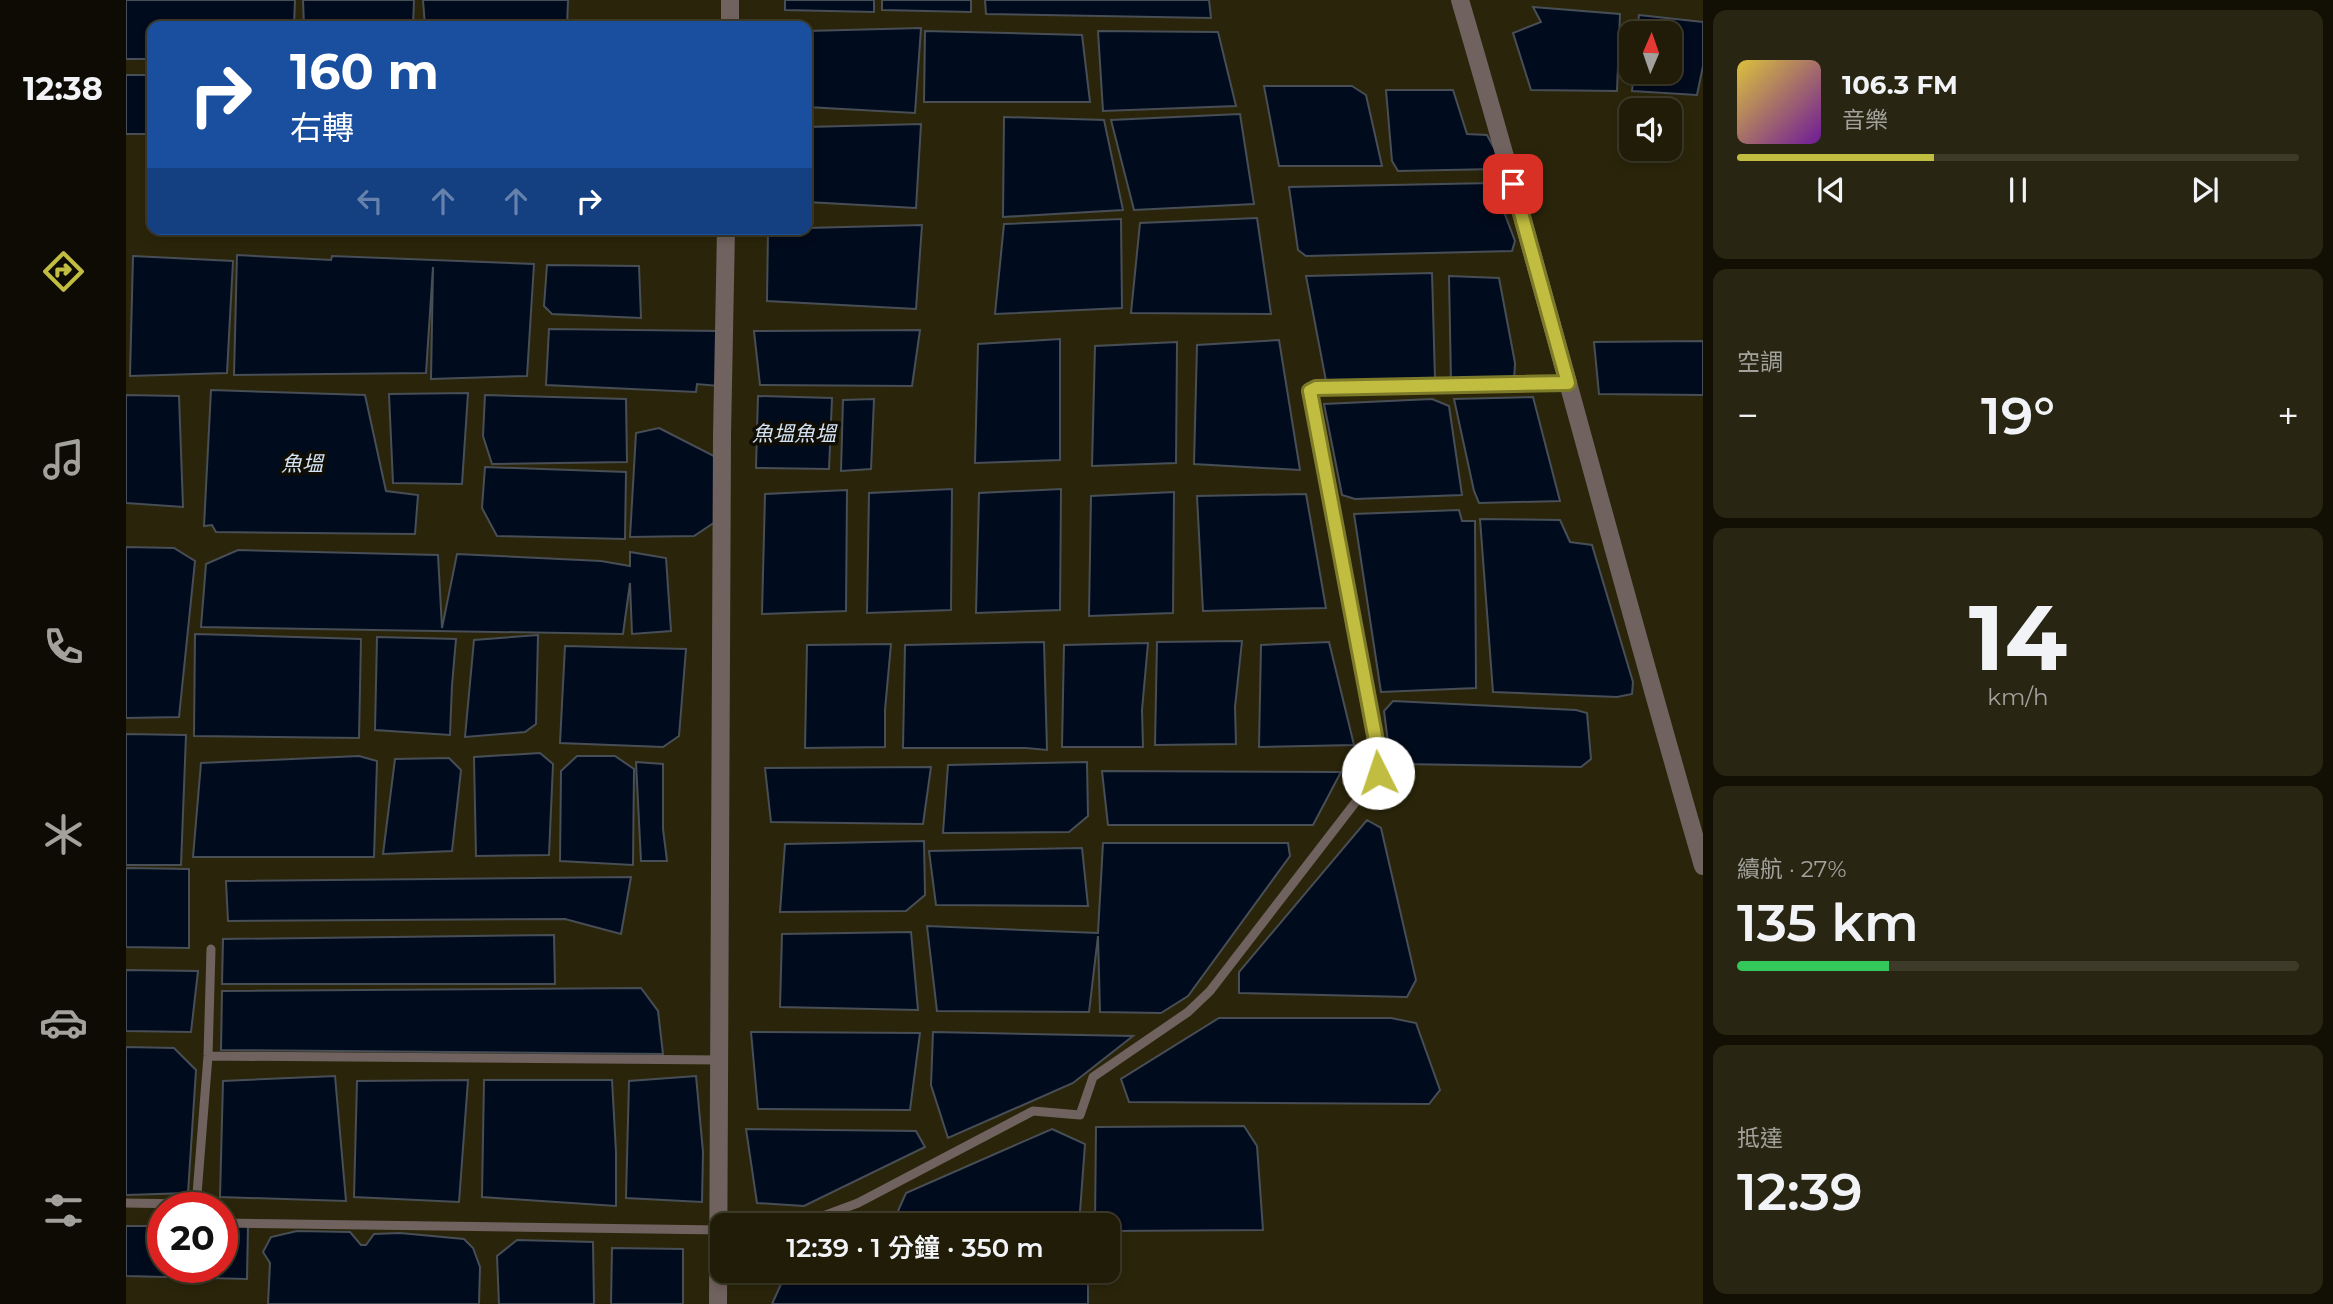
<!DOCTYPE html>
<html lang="zh-TW">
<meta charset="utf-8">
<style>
body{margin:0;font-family:Montserrat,"Noto Sans TC",sans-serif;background:#282512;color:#f1f3f6;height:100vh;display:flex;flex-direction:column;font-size:26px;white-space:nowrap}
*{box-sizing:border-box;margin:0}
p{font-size:23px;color:#a2a19c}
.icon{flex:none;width:38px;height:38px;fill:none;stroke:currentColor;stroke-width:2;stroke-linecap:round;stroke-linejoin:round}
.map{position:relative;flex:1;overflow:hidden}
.sheet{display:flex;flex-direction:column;gap:10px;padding:10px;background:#120f04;width:630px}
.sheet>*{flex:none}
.top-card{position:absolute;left:21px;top:21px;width:665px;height:214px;border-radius:14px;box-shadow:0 4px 10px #0003,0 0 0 2px #3d3a29;background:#1a4fa0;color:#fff;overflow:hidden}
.needle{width:46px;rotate:2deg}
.buttons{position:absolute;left:1493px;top:21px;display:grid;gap:14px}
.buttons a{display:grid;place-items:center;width:63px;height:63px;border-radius:14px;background:#201c08;box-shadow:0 4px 10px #0003,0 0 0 2px #3d3a29;font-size:35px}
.speed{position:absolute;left:21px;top:1192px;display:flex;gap:14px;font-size:35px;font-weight:700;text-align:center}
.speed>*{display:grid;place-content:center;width:91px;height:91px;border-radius:50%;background:#201c08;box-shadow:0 4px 10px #0003,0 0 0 2px #3d3a29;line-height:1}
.speed .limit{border:10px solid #d22;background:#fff;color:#111}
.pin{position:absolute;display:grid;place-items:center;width:60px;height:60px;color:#fff;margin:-30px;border-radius:14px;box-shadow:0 4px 10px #0006}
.me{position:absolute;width:77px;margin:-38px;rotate:356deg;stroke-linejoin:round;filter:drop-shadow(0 0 5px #0008)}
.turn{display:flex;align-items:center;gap:24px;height:147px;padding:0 28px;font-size:32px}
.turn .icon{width:91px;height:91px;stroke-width:2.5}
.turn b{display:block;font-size:49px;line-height:60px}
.lanes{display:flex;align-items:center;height:66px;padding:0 28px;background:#0003;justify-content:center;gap:35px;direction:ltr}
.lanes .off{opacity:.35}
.big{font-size:52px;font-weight:600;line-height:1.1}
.sheet .widget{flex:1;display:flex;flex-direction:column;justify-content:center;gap:10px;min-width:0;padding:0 24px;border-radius:14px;background:#282512}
.sheet .dial{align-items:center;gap:0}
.dial b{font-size:91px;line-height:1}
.song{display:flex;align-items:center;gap:21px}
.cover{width:84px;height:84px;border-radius:10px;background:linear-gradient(135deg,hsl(50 70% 55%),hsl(280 70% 35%))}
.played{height:7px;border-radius:4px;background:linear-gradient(90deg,#c1bd40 35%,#3d3a29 35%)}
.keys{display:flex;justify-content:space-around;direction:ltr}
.heat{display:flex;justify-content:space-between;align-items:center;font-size:38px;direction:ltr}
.charge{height:10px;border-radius:5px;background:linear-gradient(90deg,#34c759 27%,#3d3a29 0)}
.trip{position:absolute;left:584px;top:1213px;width:410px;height:70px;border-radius:14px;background:#201c08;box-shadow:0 4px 10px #0003,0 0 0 2px #3d3a29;font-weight:600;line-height:70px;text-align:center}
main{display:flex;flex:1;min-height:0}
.tabs{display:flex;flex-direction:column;width:126px;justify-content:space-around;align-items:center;background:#0d0b03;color:#a2a19c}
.tabs .icon{width:49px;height:49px}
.tabs .selected{color:#c1bd40}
.tabs b{font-size:32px;color:#f1f3f6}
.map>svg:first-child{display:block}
.water{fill:#000b1d;stroke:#484e56;stroke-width:2}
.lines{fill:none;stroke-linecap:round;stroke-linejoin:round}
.service{stroke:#70625f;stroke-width:9}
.minor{stroke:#70625f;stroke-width:18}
.tertiary{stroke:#70625f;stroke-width:18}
.route-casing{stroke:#7d7b2a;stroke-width:18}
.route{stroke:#c1bd40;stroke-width:12}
.labels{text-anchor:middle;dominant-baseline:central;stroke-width:7;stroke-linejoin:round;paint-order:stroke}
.water-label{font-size:21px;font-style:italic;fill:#d4e3f6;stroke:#100e04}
</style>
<main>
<nav class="tabs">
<b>12:38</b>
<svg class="icon selected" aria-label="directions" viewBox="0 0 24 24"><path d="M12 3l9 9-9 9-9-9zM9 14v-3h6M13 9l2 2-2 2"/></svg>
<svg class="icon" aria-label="music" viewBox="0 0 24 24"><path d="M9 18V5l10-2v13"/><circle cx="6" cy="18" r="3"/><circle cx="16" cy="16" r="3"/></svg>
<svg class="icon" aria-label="phone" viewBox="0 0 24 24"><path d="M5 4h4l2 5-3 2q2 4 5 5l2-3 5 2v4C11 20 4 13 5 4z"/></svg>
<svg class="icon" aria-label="climate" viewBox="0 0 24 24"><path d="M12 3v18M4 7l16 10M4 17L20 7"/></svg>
<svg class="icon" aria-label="car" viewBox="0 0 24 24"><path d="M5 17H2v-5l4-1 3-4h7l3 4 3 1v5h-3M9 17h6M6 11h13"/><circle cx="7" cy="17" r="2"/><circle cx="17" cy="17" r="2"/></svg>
<svg class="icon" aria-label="filters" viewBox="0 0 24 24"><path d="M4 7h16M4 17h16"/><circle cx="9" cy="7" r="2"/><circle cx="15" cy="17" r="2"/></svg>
</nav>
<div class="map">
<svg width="1577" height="1304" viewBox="0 0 1577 1304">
<rect width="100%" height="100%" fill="#2a250a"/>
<path class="water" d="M0,0h169l-1,26h-142v33h-26z
M177,0h111l-1,26h-109z
M297,0h145l-1,26h-142z
M659,0h89v12l-89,-2z
M756,0h89v12l-89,-2z
M859,0h224l2,18 -225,-4z
M1407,7l87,7 -3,77 -86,-1 -18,-57 28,-11z
M1513,15l64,7v44l-6,29 -65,-4 2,-19h36v-39h-33z
M795,28l-6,85 -108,-6v-76z
M799,31l157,4 8,67h-166z
M972,31l120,1 18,74 -133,5z
M0,75h26v59h-26z
M1226,86l14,9 16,71h-103l-15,-80z
M1260,90h67l14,44 20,1 13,24 -4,10 -98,2 -6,-10z
M1114,114l14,90 -120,6 -23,-90z
M878,117l100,3 19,90 -120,7z
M795,124l-5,84 -109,-6v-75z
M1367,183l22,58 -3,10 -206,5 -8,-6 -9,-63z
M1131,218l14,96 -140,-1 9,-90z
M995,219l1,89 -127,6 9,-90z
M796,225l-6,84 -149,-8 1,-72z
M111,255l94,5 1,-4 202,8 -7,112 -96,3 2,-112 -7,106 -192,2z
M7,256l100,5 -6,112 -97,3z
M421,265l92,1 2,52 -89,-4 -8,-8z
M1306,273l3,106 -109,2 -20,-105z
M1323,276l50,2 16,85 -1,18h-63z
M423,329l170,2v55l-22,-2 -1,8 -150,-7z
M794,330l-8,56 -152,-1 -6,-54z
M934,339v121l-85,3 3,-119z
M1153,340l21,130 -106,-6 3,-119z
M1577,341v54l-104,-1 -5,-52z
M1051,342l-1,121 -84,3 3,-120z
M85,390l154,5 21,96 32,4 -3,39 -199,-2 -4,-7 -8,1z
M342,393l-6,91 -69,-1 -4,-89z
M0,395l53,1 4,111 -57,-4z
M359,395l141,4 1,63 -135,2 -9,-28z
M632,396l74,2 -3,71 -73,-1z
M1407,397l27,104 -81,2 -5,-12 -20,-92z
M748,399l-3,70 -30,2 2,-71z
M1306,399l17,7 13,89 -107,4 -13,-4 -18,-91z
M533,428l55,28 1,66 -21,14 -64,1 6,-104z
M359,467l141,5 -1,67 -128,-3 -15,-28z
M826,489l-1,121 -84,3 2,-120z
M935,489l-1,121 -84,3 3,-120z
M721,490l-1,121 -84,3 3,-120z
M1048,492l-1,121 -84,3 2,-120z
M1180,494l20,114 -123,3 -6,-115z
M1333,510l3,11h13l1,167 -95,4 -27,-178z
M1354,519l80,1 10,22 22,3 41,137 -1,12 -15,3 -124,-5z
M0,547l48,1 21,13 -16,156 -53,1z
M112,550l200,5 4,73 15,-74 144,7 29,5v-14l36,6 5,73 -39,3 -2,-51 -7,51 -422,-7 5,-63z
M69,634l166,5 -2,99 -165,-2z
M412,635l-2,89 -11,8 -60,5 9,-97z
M251,637l79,2 -4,46 -2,50 -75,-5z
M1116,641l-7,66 1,37 -81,1 2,-103z
M918,642l3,108 -21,-2h-123l2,-103z
M1203,642l25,103 -95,2 2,-102z
M1022,643l-6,67 1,37h-81l2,-102z
M765,644l-6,66v37l-80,1 2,-103z
M439,646l121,3 -7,87 -16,11 -103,-4z
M1267,701l183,9 11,3 4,46 -10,8 -180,-3 -11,-6 -6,-47z
M0,734l60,1 -5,130h-55z
M414,753l13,11 -4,91 -73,1 -2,-99z
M233,756l18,5 -3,96h-181l8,-94z
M451,756h38l19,13 -1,96 -73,-4 1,-90z
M323,758l12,12 -9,81 -69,3 12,-95z
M510,762l27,2v65l4,32h-26z
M961,762l1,54 -19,16 -126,1 5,-68z
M805,767l-8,57 -152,-2 -6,-54z
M976,771l239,1 -28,53h-205z
M1241,820l14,8 35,152 -9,17 -168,-4v-21z
M798,841l1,54 -19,16 -126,1 5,-68z
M977,843h185l2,13 -102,140 -27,17 -61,-1 -2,-76 -9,76 -152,-1 -10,-85 171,7z
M956,848l6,58 -152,-1 -7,-54z
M0,868l63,1v79l-63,-1z
M505,877l-10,57 -56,-15 -337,2 -2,-40z
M785,932l7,78 -138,-3 2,-73z
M428,935l1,49h-333l1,-45z
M0,970l72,1 -7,61 -65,-1z
M515,988l17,23 5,43 -442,-4 1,-59z
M1093,1018h172l25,5 24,67 -11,14 -300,-2 -8,-23z
M625,1032l169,1 -10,77 -152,-1z
M807,1032l200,4 -60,47 -125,55 -17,-53z
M0,1047l48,1 22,22 -8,123 -62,2z
M209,1076l11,125 -126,-4 3,-116z
M570,1076l7,76 -1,50 -76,-4 3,-117z
M342,1080l-9,122 -105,-5 3,-116z
M358,1080h128l4,72v54l-134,-9z
M1118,1126l13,20 6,84 -155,1v-6h-13l1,-98z
M620,1129l170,2 9,16 -121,59 -47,-3z
M926,1129l33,15 -6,81h-179l-2,-14 8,-18z
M96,1225h26l-1,54 -121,-3v-50h37v41h59z
M171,1231l53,1 11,13h5l8,-11 26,-1 64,6 9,9 7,19 -1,37h-211l2,-41 -7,-11 8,-15z
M391,1240l76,2 1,62h-95l-2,-48z
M486,1248l71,1v55h-72z
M661,1271h301v33h-316z"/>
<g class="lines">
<path class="service" d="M82,1056l512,4
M0,1203l62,1 9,-10 11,-138 3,-107
M96,1223l499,7
M673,1225l59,-22 175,-92 47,4 13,-38 95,-65 22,-21 168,-218 2,-11 -71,-371 7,-3 252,-5"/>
<path class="minor" d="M1334,0c85,288 159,579 243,866"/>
<path class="tertiary" d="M604,26v-26
M592,1304l4,-868 4,-207"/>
</g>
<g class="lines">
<defs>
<path id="route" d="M1252,773l2,-11 -70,-371 6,-3 252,-5 -55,-199"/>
</defs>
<use href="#route" class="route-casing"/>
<use href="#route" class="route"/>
</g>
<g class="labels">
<g class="water-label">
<text x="668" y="433">魚塭魚塭</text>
<text x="176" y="463">魚塭</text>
</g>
</g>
</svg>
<div class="buttons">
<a><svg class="needle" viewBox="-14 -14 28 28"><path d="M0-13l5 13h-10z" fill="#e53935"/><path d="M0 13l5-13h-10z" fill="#a2a19c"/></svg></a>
<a><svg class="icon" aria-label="sound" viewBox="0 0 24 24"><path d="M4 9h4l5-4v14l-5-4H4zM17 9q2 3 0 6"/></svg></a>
</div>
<div class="speed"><div class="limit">20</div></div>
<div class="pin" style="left:1387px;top:184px;background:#d93025"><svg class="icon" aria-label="arrive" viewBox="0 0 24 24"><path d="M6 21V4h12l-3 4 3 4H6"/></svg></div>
<svg class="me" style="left:1252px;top:773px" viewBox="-20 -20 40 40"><circle r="19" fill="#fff"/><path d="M0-13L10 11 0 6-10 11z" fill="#c1bd40"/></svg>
<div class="trip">12:39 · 1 分鐘 · 350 m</div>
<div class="top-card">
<div class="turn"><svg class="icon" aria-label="right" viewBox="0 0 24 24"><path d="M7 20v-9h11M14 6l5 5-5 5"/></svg><div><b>160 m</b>右轉</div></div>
<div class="lanes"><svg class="icon off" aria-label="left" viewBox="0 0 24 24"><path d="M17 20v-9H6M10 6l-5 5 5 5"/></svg><svg class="icon off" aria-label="ahead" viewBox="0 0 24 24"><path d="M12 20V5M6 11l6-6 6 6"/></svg><svg class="icon off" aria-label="ahead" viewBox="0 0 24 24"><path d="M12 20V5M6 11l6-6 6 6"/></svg><svg class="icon" aria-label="right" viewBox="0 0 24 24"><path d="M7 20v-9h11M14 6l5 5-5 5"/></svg></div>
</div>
</div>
<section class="sheet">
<div class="widget">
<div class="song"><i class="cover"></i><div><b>106.3 FM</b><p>音樂</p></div></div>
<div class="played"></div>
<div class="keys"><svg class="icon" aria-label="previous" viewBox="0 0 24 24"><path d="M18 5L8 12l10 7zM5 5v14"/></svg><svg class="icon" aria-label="pause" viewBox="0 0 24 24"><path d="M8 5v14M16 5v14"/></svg><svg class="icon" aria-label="next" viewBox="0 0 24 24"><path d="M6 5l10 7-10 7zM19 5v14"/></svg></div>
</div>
<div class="widget"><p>空調</p>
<div class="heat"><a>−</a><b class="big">19°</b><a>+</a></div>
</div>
<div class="widget dial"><b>14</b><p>km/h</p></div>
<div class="widget"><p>續航 · 27%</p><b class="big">135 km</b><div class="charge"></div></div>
<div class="widget"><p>抵達</p><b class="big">12:39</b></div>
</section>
</main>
